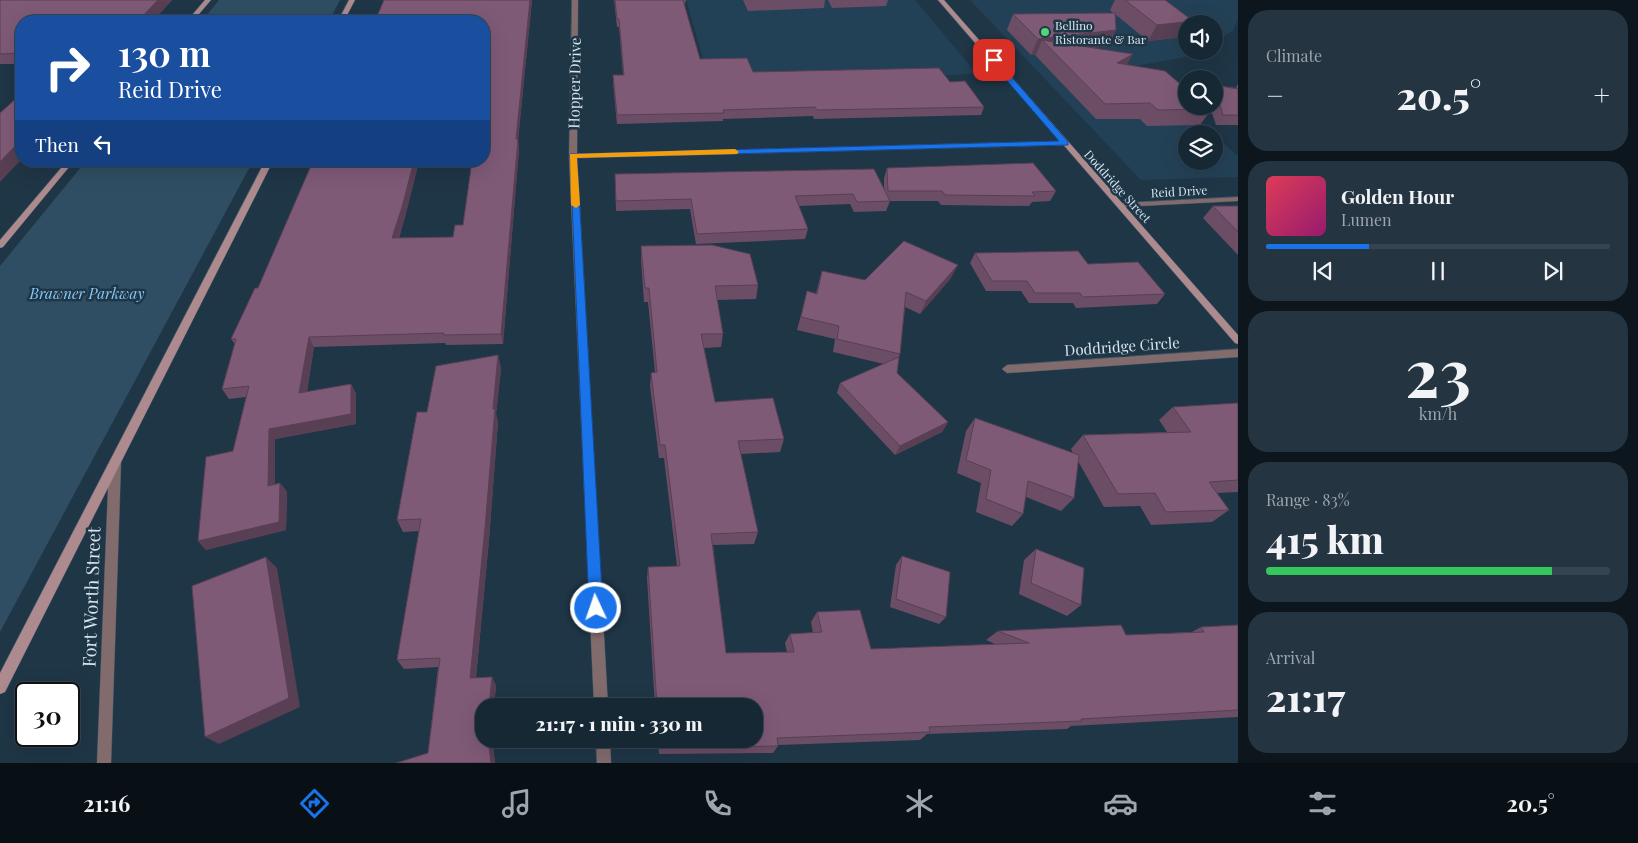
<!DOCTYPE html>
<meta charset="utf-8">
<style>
body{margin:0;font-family:"Playfair Display",serif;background:#243441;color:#f1f3f6;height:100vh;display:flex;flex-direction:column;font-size:19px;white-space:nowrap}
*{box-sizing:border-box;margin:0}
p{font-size:16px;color:#9ea6ad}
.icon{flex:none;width:28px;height:28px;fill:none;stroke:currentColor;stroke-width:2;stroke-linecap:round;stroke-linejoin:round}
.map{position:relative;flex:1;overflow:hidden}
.details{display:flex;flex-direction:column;gap:10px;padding:10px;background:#0d161d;width:400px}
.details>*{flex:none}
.hud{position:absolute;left:15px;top:15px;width:475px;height:152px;border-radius:20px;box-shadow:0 5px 20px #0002,0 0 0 1px #364450;background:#1a4fa0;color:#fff;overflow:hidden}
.fabs{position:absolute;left:1178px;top:15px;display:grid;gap:10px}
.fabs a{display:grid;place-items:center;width:45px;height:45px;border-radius:50%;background:#172835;box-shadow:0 5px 20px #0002,0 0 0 1px #364450;font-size:25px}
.speed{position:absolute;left:15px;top:682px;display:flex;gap:10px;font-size:25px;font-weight:700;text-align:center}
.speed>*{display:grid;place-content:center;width:65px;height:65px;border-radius:50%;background:#172835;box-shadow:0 5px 20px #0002,0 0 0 1px #364450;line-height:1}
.speed .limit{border:2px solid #111;border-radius:8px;background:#fff;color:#111}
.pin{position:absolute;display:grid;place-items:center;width:42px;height:42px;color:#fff;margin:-21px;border-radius:10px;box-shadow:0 2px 8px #0006}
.me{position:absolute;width:55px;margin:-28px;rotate:357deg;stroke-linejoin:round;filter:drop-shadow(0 0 4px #0008)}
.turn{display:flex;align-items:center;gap:18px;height:105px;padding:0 20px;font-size:22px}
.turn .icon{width:65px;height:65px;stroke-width:2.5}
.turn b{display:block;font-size:35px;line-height:42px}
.then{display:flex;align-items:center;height:48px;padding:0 20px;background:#0003;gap:10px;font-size:19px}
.big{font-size:38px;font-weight:800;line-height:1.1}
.details .card{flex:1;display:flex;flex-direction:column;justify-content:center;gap:8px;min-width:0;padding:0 18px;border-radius:20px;background:#243441}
.details .dial{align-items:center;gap:0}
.dial b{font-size:65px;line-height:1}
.song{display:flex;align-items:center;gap:15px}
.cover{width:60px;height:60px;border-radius:8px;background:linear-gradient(135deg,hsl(350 70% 55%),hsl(320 70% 35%))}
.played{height:5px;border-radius:2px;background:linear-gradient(90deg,#1a73e8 30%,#364450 30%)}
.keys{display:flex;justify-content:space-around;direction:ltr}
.heat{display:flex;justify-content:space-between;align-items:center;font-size:28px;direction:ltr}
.charge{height:8px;border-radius:4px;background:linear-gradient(90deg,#34c759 83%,#364450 0)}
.trip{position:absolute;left:475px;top:698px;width:288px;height:50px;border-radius:20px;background:#172835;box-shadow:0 5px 20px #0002,0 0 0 1px #364450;font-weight:800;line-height:50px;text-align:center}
.menu{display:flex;height:80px;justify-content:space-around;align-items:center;background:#091015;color:#9ea6ad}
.menu .icon{width:35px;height:35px}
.menu .on{color:#1a73e8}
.menu b{font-size:22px;color:#f1f3f6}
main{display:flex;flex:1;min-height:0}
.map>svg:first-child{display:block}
.built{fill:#234156}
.green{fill:#304e63}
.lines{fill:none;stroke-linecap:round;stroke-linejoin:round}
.street-casing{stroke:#3c5262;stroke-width:1}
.secondary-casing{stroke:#3c5262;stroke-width:1}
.street{fill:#826b6d;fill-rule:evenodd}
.secondary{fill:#ad8a8e;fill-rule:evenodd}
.wall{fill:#6c4d66}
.shaded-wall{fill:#583f53}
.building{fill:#7e5a77;stroke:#583f53}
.route{fill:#1a73e8;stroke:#114b97}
.slow{fill:#f59e0b}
.poi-dot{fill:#4fd675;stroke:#1f3647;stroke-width:2}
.labels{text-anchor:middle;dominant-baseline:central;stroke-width:5;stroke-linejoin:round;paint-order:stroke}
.far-poi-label{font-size:12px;fill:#d6e5ef;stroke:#1f3647;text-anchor:start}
.far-street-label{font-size:12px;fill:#d6e5ef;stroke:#1f3647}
.street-label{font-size:15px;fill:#d6e5ef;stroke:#1f3647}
.park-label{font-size:15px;font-style:italic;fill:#87c9f7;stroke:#1f3647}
.near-street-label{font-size:18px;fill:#d6e5ef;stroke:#1f3647}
</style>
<main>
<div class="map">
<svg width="1238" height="763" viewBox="0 0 1238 763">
<rect width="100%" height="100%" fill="#1f3647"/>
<path class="built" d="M686,0h229l62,74 -267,8z
M970,0h268v19l-5,12 -19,11v-18h-28v27h13l-8,5 -56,10 78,68h-27v27h28v-26l24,21v21l-97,3z"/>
<path class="green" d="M219,0h121l-11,21h-127z
M86,161h167l-253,471v-366z"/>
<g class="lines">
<defs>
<path id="street" d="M572,0h6l-1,154 488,-13 4,2 -4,2 -488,13 31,548h-14l-25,-550z
M1238,197v4l-117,6 -4,-2 4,-2z
M1238,349v8l-231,16 -5,-4 5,-4z
M115,458l4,2 2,3 -10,300h-14l12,-300 2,-3z
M596,739h14l1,24h-14z"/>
<path id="secondary" d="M205,0h6l-18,21h-6z
M349,0h6l-11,21h-6z
M938,0h6l294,335v9l-3,-1z
M67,161h7l-71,86 -3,1v-8z
M265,161h8l-268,531 -5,2v-21z"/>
</defs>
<use href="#street" class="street-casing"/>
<use href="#secondary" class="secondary-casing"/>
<use href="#street" class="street"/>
<use href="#secondary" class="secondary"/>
</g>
<path class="wall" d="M0,0h172l-19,21h-132v43h-21z
M384,0h148l-14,140 1,9 -16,195 -57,1 -1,-2 -131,4 -7,45 44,-8 5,10v30l-81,15v46l5,-2 7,9 -1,38 -80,20 -8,-9 8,-84 27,-6 13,-54 -17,2 -7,-10 13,-45 -4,-5 24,-51h3l55,-127h106l-14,56 -6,21 54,-1 2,-12h8l9,-64h12v-140h-109z
M614,0h72l-1,4 -1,1 16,54 53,13 197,10 34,25 -3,8 -167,4 -1,-3 -90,3v2l-106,3 -4,-41v-8h10l-4,-48h-2z
M743,0h82l-1,8 -76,3z
M828,0h60l-2,6 -54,2z
M1115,0h50l28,21 -1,3h-6l-2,13 -36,4 -33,-27 1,16 -8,16 -17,2 36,17 84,44 -1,-3h4v-21l23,3 -1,-1 2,-3v41h-22l-5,-15 -11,15 -53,1 -7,-7h-44l-61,-64h1h-5l-24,-25 6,-16 100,-1 -3,-3z
M887,168l169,23 -6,10 -18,1 -3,4 -88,-1 -3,-4h-48l-4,10 -32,1 -4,-8 -51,2 9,23 -3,10 -109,5 -6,-35 -74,2 -1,-37 269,15v-11z
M1213,206h25v49l-35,-37z
M641,246l117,39 -2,14 -39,1 6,34 -2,13 -17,1 11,54 69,37 -4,13 -40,2 18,78 -4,12 -41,1 13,108 61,-1 -2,-9 5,-9 23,-1 -2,-11 6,-10 54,37 124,-5 -9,-4 12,-9 128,4 66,-3 9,-5 37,-2v92l-167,9 -4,3 -140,5 -7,6 -142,5v1l-5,7 -114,1 -1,-15h96v-33h-99l-8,-128 1,-11 29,-1 -13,-108h-5l-9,-72 1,-13 4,-1 -7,-70h-4l-3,-42z
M975,253l113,11 77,30 -8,10 -81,4 -3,-5h-44l-8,-12h-35l-16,-28z
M822,271l43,9 86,-2 -31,36 -15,-7 -5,47 -1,3 -2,16 51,49 -6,10 -47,23 -58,-62 3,-10 44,-19 -51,-12 2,-13 -38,-9 10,-39 9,2z
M498,355l3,14 -5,45 2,8 -9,118 -13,138 16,-1 4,9 -2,20h-10v33h8l3,24h-99l32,-10 10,-86 -34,2 -7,-9 22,-129 -16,1 -6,-12 30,-108z
M1238,403v89l-21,1 12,17 -17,12 -61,3 -11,-19 -36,1 -26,-46 -4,37 -13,13 -35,-14 -3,17 -11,12 -36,-14 5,-29 -24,-10 9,-42 9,-13 98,35 -2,-4 12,-14 84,-3 -8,-12 14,-13z
M1036,549l45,56 -14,11 -48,-22 5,-34z
M902,556l44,61 -7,7 -49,-17 6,-42z"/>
<path class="shaded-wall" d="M158,0h14l-19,21h-15z
M530,0h2l-14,140 1,9 -16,195 -2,-10 15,-195z
M1193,21l-1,3h-6v8l-2,5 -36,4 9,-16z
M1116,30l-8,16 -54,6 -12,-12 -6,15h-5l7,-16z
M1133,54l-9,16 -7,-7z
M21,140v20l-21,22v-20z
M414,161h5l-14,56 -10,31 -3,-10z
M958,265l-7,13 -31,36 6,-13z
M309,337l5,10 -9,55 -6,-9z
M498,355l3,14 -5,45 2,8 -9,118 -14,147 -5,-9 23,-269z
M351,384l5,10v30l-81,15v56l-7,-9 1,-57z
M948,422l-6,10 -47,23 5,-9z
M280,483l7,9 -1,38 -80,20 -8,-9z
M266,557l11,11 23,139 -81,37 -14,-7z
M492,677l4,9 -2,20h-5z
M488,739h4l3,24h-4z"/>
<path class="building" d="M0,0h158l-20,21h-117v32l-21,1z
M384,0h146l-14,139h2l-17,195 -58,1 1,-2 -135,4 -10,56 52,-9v30l-82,15 -1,57 12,-3 -1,39 -81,19 8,-84 27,-6 16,-65 -27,3 14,-50h-5l24,-51h3l55,-127h101l-12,46 -10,31 61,-1 2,-12h8l9,-64h12v-140h-109z
M615,0h68l17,59 47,-1 6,14 186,-4 11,14 15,-1 19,26 -167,3 -2,-3 -92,3 1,3 -107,2 -4,-40h11l-5,-56h-2z
M1125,0h40l28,21 -36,4z
M1115,13l1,17 -78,9 -25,-25z
M1042,40l91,14 -16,9 48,8 21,18v17h22l3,3 -53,1 -8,-7 -45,1z
M1214,85l24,4v26h-15z
M21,94v46l-21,22v-49z
M1033,163l23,28 -24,1 3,4 -90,-1 -3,-4h-54l-1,-23z
M874,169l16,32 -33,1 -4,-8 -58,2 13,33 -111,5 -6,-35 -75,2 -1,-27z
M1213,206h25v26z
M904,241l54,24 -32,36 -20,-9 -6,62 -63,-15 2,-13 -38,-9 6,-26 10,3 5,-23 43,9z
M712,245l38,9 8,31 -43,1 8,48h-22l14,68 58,-4 11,41 -46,2 20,91 -47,2 15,119 68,-1 -4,-18 32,-2 -5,-20 43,-2 11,39 158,-6 -31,-12 123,-6 5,10 78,-3 -3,-5 37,-2v85l-157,9 1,2 -153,6 1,5 -153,6 1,8 -118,2 -1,-9h95v-33h-97l-9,-139 32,-1 -15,-121h-5l-9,-72 6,-1 -8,-84h-4l-4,-42z
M1078,251l10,13 50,-2 27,32 -82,3 -3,-4h-45l-8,-12h-35l-17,-28z
M498,355l-5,54h2l-10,119 -15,150 22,-1 -3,29h-5v33h4l3,24h-95l32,-10 12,-95 -43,2 24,-141 -24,1 20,-108h10l9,-46z
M899,357l-2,16 51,49 -48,24 -60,-63z
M1238,403v77l-29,2 20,28 -63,2 -11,-19 -37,1 -35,-59 108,-3 -18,-25z
M975,418l104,37 -5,43 -46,-17 -5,33 -37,-15 5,-29 -25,-10z
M1036,549l48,19 -3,37 -50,-22z
M902,556l48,16 -4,45 -50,-18z
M266,557l23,141 -84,39 -13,-151z"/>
<path class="route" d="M991,59h5l72,83v3l-491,13 26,450 -2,5 -5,2 -5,-2 -2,-5 -19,-454 489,-13 -68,-79z"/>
<path class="slow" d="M735,149l4,3 -2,2 -160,4 3,47 -4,3 -5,-3 -1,-51z"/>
<circle class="poi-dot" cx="1045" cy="32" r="5"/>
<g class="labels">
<g class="far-poi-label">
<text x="1055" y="25">Bellino<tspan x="1055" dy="14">Ristorante &amp; Bar</tspan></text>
</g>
<g class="far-street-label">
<text transform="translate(1118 186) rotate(48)">Doddridge Street</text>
<text transform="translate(1179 191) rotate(-3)">Reid Drive</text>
</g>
<g class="street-label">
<text transform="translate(574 83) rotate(-89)">Hopper Drive</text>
<text transform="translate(1122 346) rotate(-4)">Doddridge Circle</text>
</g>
<g class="park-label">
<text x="87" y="293">Brawner Parkway</text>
</g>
<g class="near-street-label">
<text transform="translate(91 597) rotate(-88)">Fort Worth Street</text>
</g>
</g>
</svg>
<div class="fabs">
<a><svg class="icon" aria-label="sound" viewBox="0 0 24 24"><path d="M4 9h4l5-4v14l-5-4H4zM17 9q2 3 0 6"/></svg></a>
<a><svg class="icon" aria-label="search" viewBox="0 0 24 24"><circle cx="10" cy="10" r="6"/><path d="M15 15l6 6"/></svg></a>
<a><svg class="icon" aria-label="layers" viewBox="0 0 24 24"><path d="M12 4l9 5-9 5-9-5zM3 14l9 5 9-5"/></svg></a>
</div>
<div class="speed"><div class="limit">30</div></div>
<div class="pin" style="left:994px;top:60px;background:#d93025"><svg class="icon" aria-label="arrive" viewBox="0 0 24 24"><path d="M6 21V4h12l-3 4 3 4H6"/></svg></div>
<svg class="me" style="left:596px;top:608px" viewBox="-20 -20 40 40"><circle r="17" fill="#1a73e8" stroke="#fff" stroke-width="3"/><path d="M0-11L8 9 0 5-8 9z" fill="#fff"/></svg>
<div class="trip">21:17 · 1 min · 330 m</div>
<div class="hud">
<div class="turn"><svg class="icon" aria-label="right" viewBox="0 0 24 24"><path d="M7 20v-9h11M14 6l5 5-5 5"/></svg><div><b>130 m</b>Reid Drive</div></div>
<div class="then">Then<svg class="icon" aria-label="left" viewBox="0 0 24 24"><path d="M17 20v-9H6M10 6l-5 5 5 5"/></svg></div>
</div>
</div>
<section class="details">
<div class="card"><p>Climate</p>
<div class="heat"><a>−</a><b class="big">20.5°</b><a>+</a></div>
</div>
<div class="card">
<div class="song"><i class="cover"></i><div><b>Golden Hour</b><p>Lumen</p></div></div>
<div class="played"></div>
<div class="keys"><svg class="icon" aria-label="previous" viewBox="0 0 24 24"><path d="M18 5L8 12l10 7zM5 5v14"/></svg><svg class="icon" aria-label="pause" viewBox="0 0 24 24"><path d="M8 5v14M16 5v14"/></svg><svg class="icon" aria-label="next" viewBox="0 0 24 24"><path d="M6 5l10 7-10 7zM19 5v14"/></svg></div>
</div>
<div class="card dial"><b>23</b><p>km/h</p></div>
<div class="card"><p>Range · 83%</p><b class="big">415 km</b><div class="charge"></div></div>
<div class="card"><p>Arrival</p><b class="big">21:17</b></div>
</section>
</main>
<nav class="menu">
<b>21:16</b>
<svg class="icon on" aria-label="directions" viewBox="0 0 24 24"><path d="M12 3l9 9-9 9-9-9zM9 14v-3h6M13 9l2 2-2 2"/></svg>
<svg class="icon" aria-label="music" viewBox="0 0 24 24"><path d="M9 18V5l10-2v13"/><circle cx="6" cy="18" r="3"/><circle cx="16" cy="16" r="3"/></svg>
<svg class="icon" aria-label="phone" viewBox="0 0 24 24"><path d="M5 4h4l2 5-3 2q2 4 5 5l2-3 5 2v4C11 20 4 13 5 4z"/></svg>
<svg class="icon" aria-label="climate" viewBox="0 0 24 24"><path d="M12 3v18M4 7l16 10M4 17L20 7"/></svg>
<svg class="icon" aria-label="car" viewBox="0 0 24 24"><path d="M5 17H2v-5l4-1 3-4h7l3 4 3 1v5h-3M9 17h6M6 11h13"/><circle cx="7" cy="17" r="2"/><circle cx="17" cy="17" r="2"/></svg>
<svg class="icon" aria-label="filters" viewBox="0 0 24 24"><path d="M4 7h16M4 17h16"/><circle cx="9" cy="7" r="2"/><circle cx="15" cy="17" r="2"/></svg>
<b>20.5°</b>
</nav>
